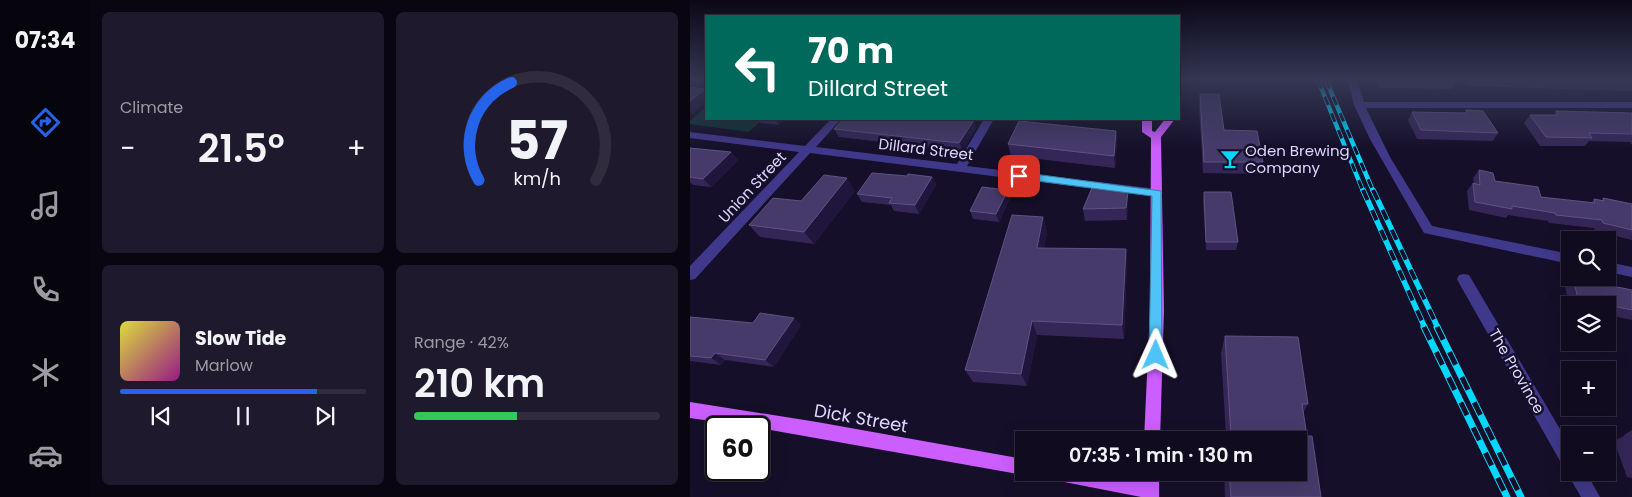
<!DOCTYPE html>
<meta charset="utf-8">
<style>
body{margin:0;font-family:Poppins,sans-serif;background:#1e192c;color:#f1f3f6;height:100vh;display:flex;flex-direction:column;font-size:19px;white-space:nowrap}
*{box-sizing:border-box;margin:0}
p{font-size:16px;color:#9c9ba4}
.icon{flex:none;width:28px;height:28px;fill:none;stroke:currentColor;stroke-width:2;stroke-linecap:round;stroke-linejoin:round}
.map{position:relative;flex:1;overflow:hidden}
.panel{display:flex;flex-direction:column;gap:12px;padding:12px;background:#090611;width:600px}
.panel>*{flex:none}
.guide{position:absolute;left:15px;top:15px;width:475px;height:105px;border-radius:0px;box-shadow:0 5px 20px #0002,0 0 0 1px #302b3d;background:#00695c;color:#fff;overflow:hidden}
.controls{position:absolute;left:871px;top:231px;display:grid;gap:10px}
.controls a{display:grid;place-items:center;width:55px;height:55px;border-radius:0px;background:#100b1f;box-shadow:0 5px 20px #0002,0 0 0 1px #302b3d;font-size:25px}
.speed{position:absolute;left:15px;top:416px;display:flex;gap:10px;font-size:25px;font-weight:700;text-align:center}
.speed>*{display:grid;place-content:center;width:65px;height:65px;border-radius:50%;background:#100b1f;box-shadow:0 5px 20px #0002,0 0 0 1px #302b3d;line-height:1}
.speed .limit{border:2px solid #111;border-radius:8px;background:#fff;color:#111}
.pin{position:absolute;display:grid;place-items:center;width:42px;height:42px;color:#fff;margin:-21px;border-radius:10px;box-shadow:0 2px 8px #0006}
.me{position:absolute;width:55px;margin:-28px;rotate:1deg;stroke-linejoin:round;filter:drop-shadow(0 0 4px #0008)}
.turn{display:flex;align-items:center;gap:18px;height:105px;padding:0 20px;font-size:22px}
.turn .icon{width:65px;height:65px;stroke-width:2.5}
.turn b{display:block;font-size:35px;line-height:42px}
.big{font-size:38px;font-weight:600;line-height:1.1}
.panel .tile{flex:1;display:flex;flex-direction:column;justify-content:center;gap:8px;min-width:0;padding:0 18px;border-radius:8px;background:#1e192c}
.panel .dial{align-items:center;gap:0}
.dial svg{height:130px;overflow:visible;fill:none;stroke:#302b3d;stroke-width:7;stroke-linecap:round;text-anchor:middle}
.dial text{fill:#f1f3f6;stroke:none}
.song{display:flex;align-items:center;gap:15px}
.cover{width:60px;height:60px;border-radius:8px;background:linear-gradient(135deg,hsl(60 70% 55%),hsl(310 70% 35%))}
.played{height:5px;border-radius:2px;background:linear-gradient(90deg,#2563eb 80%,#302b3d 80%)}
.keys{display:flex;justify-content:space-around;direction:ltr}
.heat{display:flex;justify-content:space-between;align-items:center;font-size:28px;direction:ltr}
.charge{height:8px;border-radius:4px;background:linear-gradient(90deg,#34c759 42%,#302b3d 0)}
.panel .tiles{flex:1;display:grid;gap:12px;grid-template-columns:repeat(2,1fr)}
.trip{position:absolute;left:325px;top:431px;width:292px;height:50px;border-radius:0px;background:#100b1f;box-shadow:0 5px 20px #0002,0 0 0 1px #302b3d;font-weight:600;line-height:50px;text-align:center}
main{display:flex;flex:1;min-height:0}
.tabs{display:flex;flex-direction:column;width:90px;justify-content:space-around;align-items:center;background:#06040c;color:#9c9ba4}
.tabs .icon{width:35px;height:35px}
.tabs .current{color:#2563eb}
.tabs b{font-size:22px;color:#f1f3f6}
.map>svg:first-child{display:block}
.green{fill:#123334}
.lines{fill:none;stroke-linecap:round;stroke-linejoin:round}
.minor{fill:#40388a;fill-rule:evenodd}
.major{fill:#cc5eff;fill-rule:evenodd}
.rail-far2-casing{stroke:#03d7ff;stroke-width:4.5}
.rail-far1-casing{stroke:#03d7ff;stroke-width:5.5}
.rail-casing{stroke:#03d7ff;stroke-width:7}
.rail-far2{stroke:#150f29;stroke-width:3;stroke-dasharray:9;stroke-linecap:butt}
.rail-far1{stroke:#150f29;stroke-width:4;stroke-dasharray:11;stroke-linecap:butt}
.rail{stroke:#150f29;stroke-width:5;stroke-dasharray:14;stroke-linecap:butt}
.wall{fill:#342758}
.shaded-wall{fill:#20163d}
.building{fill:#463a6a;stroke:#5e5381}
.route{fill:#4fc3f7;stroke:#337fa1}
.labels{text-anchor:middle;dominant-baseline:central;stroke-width:5;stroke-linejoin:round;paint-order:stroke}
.street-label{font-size:15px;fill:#ded7ff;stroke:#150f29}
.poi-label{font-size:15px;fill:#ded7ff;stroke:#150f29;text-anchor:start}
.near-street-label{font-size:18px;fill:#ded7ff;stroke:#150f29}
</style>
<main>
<nav class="tabs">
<b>07:34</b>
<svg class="icon current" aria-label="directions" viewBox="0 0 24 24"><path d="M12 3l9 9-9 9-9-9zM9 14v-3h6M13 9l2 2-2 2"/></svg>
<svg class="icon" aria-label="music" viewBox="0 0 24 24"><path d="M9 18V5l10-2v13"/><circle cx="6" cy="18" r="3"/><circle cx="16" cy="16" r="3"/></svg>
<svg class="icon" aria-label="phone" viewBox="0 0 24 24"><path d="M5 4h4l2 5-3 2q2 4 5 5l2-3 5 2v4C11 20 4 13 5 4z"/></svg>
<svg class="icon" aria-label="climate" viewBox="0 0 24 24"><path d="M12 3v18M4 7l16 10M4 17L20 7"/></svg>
<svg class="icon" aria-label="car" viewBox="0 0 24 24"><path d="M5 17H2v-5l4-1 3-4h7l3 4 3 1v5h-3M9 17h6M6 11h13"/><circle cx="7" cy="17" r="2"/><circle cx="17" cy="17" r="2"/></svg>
</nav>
<section class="panel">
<div class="tiles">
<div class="tile"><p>Climate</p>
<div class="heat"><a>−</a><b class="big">21.5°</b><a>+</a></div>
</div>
<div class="tile dial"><svg viewBox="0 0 100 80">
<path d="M14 69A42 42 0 1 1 86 69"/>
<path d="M14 69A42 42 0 0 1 34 9" stroke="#2563eb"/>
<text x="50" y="56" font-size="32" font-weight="700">57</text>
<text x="50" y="72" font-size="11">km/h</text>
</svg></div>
<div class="tile">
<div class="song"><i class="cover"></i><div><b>Slow Tide</b><p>Marlow</p></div></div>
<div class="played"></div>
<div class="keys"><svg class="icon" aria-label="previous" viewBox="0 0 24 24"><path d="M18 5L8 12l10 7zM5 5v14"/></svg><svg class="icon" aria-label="pause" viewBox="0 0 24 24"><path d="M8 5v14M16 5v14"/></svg><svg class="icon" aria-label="next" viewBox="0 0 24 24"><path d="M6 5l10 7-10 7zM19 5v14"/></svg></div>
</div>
<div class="tile"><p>Range · 42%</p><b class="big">210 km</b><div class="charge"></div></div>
</div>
</section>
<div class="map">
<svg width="942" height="497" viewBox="0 0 942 497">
<rect width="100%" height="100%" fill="#150f29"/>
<path class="green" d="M16,107v12h57l-14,13 -59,-8v-3z"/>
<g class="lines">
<path class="minor" d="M657,80h10l7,22h268v6h-266l24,49 42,69 138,28v10l-146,-31 -54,-94 -16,-34z
M141,119h10l-25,28 141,17 27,-45h10l-27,47 190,23 6,4 -6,4 -347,-44 -115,126 -5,1v-14l109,-114 -109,-14v-6l115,14z
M918,262l24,5v10l-24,-5z
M774,274l5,1 101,171v26h16l14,25h-19l-11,-19 -1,-8 -5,-2 -105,-185 -2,-4 2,-4z"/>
<path class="major" d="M452,119h10v12l3,1 10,-13h10l-14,18 3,173 -4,130h-16l6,-130 1,-172 -9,-6z
M0,402l127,20 207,37v13h6l-6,3 -265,-47 -69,-10z
M356,472h59l37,7 1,-7h16v25h-18l-87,-17 -6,-2z"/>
<defs>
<path id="rail-far2" d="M628,80l45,111
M636,80l47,111"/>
<path id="rail-far1" d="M673,190l62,138
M683,190l65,138"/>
<path id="rail" d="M734,327l83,170
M747,327l84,170"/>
</defs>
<use href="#rail-far2" class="rail-far2-casing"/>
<use href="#rail-far1" class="rail-far1-casing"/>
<use href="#rail" class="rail-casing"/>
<use href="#rail-far2" class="rail-far2"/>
<use href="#rail-far1" class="rail-far1"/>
<use href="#rail" class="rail"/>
</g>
<path class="wall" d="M686,80h80l-4,9 -73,-1z
M774,80h168v11l-164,-5z
M510,94l24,36 39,32 -3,12 -57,-1 -4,-68z
M776,110l32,23 -5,8 -76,-2 -9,-19 4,-8 53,1z
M866,111l76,2v32l-2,-3 -41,-1 -4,5h-45l-16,-23 6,-8h24z
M67,119h29l-7,6 -18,-2z
M284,120l2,8 -13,23 -124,-14 -5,-8z
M426,131l1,12 -2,25 -104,-12 -3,-12z
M0,147l1,1 40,4 7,8 -27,27 -18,-2 -3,-3z
M789,170l16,11 46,16 50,6 3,-4 7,2 2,-3 29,6v36l-37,-9 -1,-3 -45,-5 -1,-2 -40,-6 -2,3 -37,-8 -2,-19 6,-8h1l-1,-5z
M242,177l4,8 -17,29 -25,-3 -3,-6 -29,-3 -5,-8z
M165,191l-41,53 -54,-7 -11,-12 52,-24z
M514,192l34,50 -2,8h-30l-3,-49z
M320,198l-11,24 -26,-3 -3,-8z
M438,204l-1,16 -42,1 -2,-12z
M353,217l4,15 -3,16 82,1 1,14 -3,76 -87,-4 -10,51 -54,-4 -8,-12z
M883,278l59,12v30l-24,-5v-10h-38v2h-1l-4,-22z
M0,317l63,6 48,2 -27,42 -49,-7 -4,5 -31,-4z
M535,336l83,68 -5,9 4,23 14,61h-96l-1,-25h75v-32h-74l1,-4 -5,-83z
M942,430v48l-5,-1 -13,-36 10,-5v-1z"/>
<path class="shaded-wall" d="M15,89l1,1v12l-14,12 -2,-2v-11z
M85,119h11l-7,6z
M284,120l2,8 -13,23 -4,-8z
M426,131l1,12 -2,25 -1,-12z
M41,152l7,8 -27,27 -8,-8z
M242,177l4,8 -17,29 -4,-9z
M157,178l8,13 -41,53 -10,-12z
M318,190l2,8 -11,24 -3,-8z
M438,192v12l-1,16 -1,-12z
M353,217l4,15 -6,30 -4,-14z
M436,249l1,14 -3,76 -2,-14z
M104,318l7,7 -27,42 -9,-7z
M342,321l5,14 -10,51 -6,-12z
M25,353l10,7 -4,5 -10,-7z"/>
<path class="building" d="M858,80h84v2z
M0,87l15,2 -15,12z
M510,94h19l5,36 33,1 6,31h-59z
M776,110l17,1 15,22 -77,-3 -9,-18 55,1z
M866,111l76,2v21l-43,-1 3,5 -46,-1 -16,-22h28z
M153,119h123l8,1 -15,23 -125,-14z
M329,121l97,10 -2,25 -106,-12z
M0,148l41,4 -28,27 -13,-2z
M789,170l14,3 2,8 43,6 3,10 54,6 -1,-4 10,2 -1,-3 29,6v26l-29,-7 -1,-3 -46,-5 -1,-2 -43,-7v3l-37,-7 -2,-19 7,2z
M182,173l35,3 1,-2 24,3 -17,28 -26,-2 3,-5 -35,-4z
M134,175l23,3 -43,54 -55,-7 24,-27 28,3z
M292,187l26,3 -12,24 -26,-3z
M402,188l36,4 -2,16 -43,1z
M514,192h27l7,50h-32z
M322,215l31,2 -6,31 89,1 -4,76 -90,-4 -11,53 -56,-4z
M883,278l59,12v20l-54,-11z
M70,313l34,5 -29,42 -50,-7 -4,5 -21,-2v-39l63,6z
M535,336l73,1 10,67h-6l5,32h5l9,61h-90l-2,-25h70v-32h-72v-5h4z"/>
<linearGradient id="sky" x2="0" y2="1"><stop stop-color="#0c0817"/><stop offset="0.53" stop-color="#353754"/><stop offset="1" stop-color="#353754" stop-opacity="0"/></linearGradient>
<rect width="942" height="150" fill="url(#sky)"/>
<path class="route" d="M329,172l142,19 1,164 -2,4 -4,2 -5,-2 -2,-4 3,-159 -137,-18v-5z"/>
<defs>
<symbol id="bar-bare" viewBox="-9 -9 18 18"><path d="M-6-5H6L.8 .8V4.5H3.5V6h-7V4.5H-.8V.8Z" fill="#03d7ff" stroke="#150f29" stroke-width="2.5" paint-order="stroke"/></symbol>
</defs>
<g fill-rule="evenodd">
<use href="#bar-bare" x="526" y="145" width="28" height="28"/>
</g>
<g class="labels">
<g class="street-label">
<text transform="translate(236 149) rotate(7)">Dillard Street</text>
<text transform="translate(62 187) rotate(-47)">Union Street</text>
<text transform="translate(827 371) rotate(60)">The Province</text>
</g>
<g class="poi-label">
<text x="555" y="150">Oden Brewing<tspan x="555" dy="17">Company</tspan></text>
</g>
<g class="near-street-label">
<text transform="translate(171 418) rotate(10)">Dick Street</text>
</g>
</g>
</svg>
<div class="controls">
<a><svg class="icon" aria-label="search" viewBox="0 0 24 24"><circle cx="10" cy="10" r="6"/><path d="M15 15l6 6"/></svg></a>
<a><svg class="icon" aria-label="layers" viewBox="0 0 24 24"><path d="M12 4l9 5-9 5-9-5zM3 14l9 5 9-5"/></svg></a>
<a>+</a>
<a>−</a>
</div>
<div class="speed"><div class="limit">60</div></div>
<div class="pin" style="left:329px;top:176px;background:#d93025"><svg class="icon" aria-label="arrive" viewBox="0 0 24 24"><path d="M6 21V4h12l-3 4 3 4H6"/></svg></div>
<svg class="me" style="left:466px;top:355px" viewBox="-20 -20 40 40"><path d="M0-17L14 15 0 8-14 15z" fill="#4fc3f7" stroke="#fff" stroke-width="4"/></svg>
<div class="trip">07:35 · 1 min · 130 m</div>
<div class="guide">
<div class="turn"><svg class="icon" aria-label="left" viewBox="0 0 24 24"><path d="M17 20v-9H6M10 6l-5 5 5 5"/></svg><div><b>70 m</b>Dillard Street</div></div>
</div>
</div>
</main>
